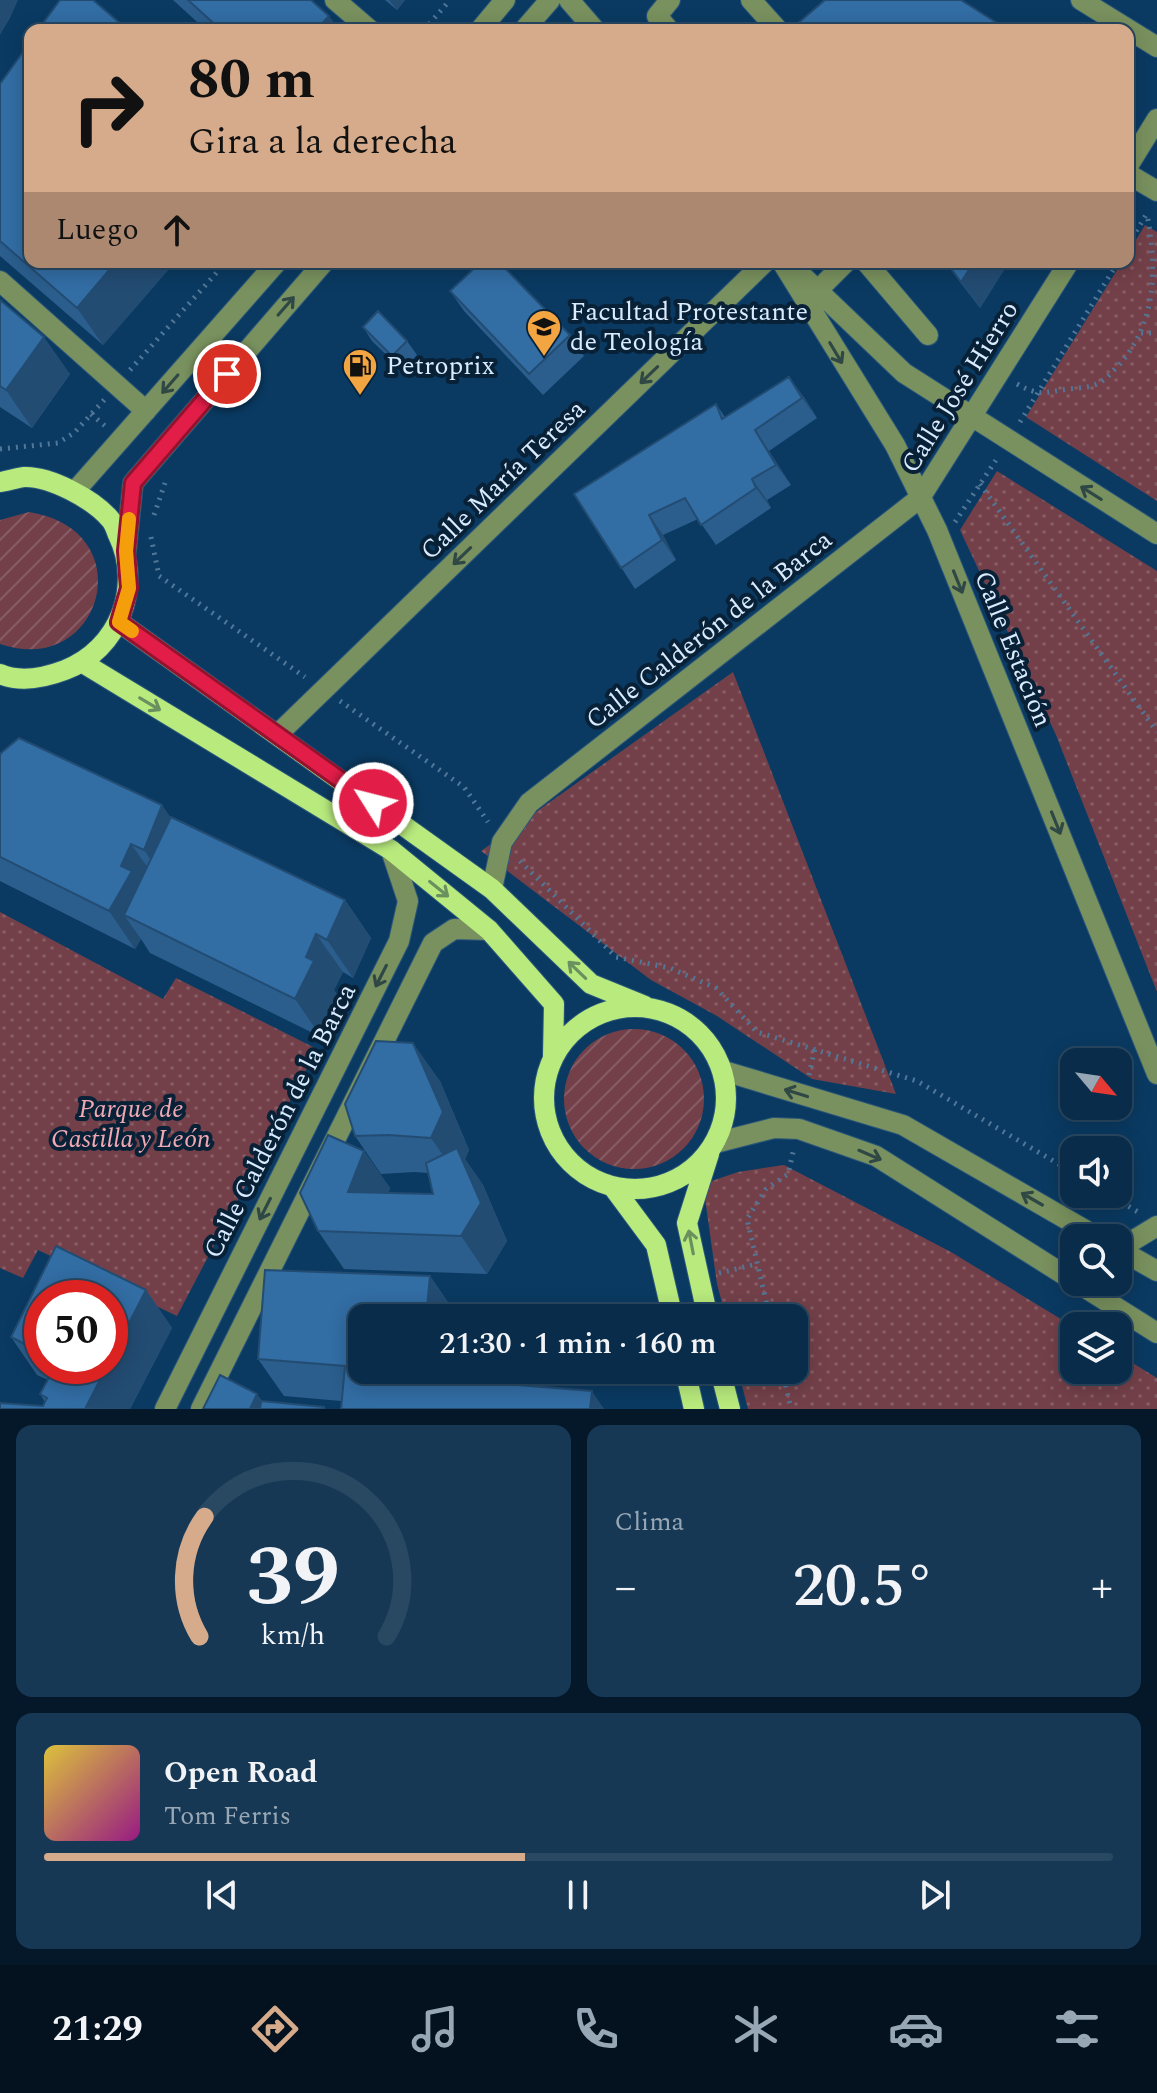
<!DOCTYPE html>
<html lang="es">
<meta charset="utf-8">
<style>
body{margin:0;font-family:Spectral,serif;background:#163854;color:#f1f3f6;height:100vh;display:flex;flex-direction:column;font-size:30px;white-space:nowrap}
*{box-sizing:border-box;margin:0}
p{font-size:26px;color:#98a7b5}
.icon{flex:none;width:44px;height:44px;fill:none;stroke:currentColor;stroke-width:2;stroke-linecap:round;stroke-linejoin:round}
.map{position:relative;height:1409px;overflow:hidden}
.side{display:flex;flex-direction:column;gap:16px;padding:16px;background:#041829;flex:1}
.side>*{flex:none}
.banner{position:absolute;left:24px;top:24px;width:1110px;height:244px;border-radius:16px;box-shadow:0 4px 20px #0003,0 0 0 2px #294862;background:#d6ab8b;color:#111;overflow:hidden}
.needle{width:52px;rotate:119deg}
.controls{position:absolute;left:1060px;top:1048px;display:grid;gap:16px}
.controls a{display:grid;place-items:center;width:72px;height:72px;border-radius:16px;background:#082c4a;box-shadow:0 4px 20px #0003,0 0 0 2px #294862;font-size:40px}
.speed{position:absolute;left:24px;top:1280px;display:flex;gap:16px;font-size:40px;font-weight:700;text-align:center}
.speed>*{display:grid;place-content:center;width:104px;height:104px;border-radius:50%;background:#082c4a;box-shadow:0 4px 20px #0003,0 0 0 2px #294862;line-height:1}
.speed .limit{border:12px solid #d22;background:#fff;color:#111}
.pin{position:absolute;display:grid;place-items:center;width:68px;height:68px;color:#fff;margin:-34px;border:4px solid #fff;border-radius:50%;box-shadow:0 2px 8px #0007}
.me{position:absolute;width:88px;margin:-44px;rotate:306deg;stroke-linejoin:round;filter:drop-shadow(0 0 6px #0008)}
.turn{display:flex;align-items:center;gap:28px;height:168px;padding:0 32px;font-size:36px}
.turn .icon{width:104px;height:104px;stroke-width:2.5}
.turn b{display:block;font-size:56px;line-height:68px}
.then{display:flex;align-items:center;height:76px;padding:0 32px;background:#0003;gap:16px;font-size:30px}
.big{font-size:60px;font-weight:600;line-height:1.1}
.side .widget{flex:1;display:flex;flex-direction:column;justify-content:center;gap:12px;min-width:0;padding:0 28px;border-radius:16px;background:#163854}
.side .dial{align-items:center;gap:0}
.dial svg{height:208px;overflow:visible;fill:none;stroke:#294862;stroke-width:7;stroke-linecap:round;text-anchor:middle}
.dial text{fill:#f1f3f6;stroke:none}
.song{display:flex;align-items:center;gap:24px}
.cover{width:96px;height:96px;border-radius:12px;background:linear-gradient(135deg,hsl(50 70% 55%),hsl(310 70% 35%))}
.played{height:8px;border-radius:4px;background:linear-gradient(90deg,#d6ab8b 45%,#294862 45%)}
.keys{display:flex;justify-content:space-around;direction:ltr}
.heat{display:flex;justify-content:space-between;align-items:center;font-size:44px;direction:ltr}
.side .tiles{flex:1;display:grid;gap:16px;grid-template-columns:1fr 1fr}
.widget:last-child{grid-column:span 2}
.trip{position:absolute;left:348px;top:1304px;width:460px;height:80px;border-radius:16px;background:#082c4a;box-shadow:0 4px 20px #0003,0 0 0 2px #294862;font-weight:600;line-height:80px;text-align:center}
.menu{display:flex;height:128px;justify-content:space-around;align-items:center;background:#03121e;color:#98a7b5}
.menu .icon{width:56px;height:56px}
.menu .current{color:#d6ab8b}
.menu b{font-size:36px;color:#f1f3f6}
.map>svg:first-child{display:block}
.grass{fill:url(#grass-dots)}
.garden{fill:url(#garden-furrows)}
.lines{fill:none;stroke-linecap:round;stroke-linejoin:round}
.minor-casing{stroke:#2b567b;stroke-width:22}
.major-casing{stroke:#2b567b;stroke-width:22}
.path{stroke:#517798;stroke-width:5;stroke-dasharray:2 6;stroke-linecap:butt}
.minor{stroke:#79915e;stroke-width:20}
.major{stroke:#b8ea7d;stroke-width:20}
.wall{fill:#2b5e8d;fill-rule:evenodd}
.shaded-wall{fill:#234c73}
.building{fill:#326da4;stroke:#234c73;stroke-width:2}
.oneway{stroke:#304845}
.oneway2{stroke:#69905e}
.route-casing{stroke:#92132f;stroke-width:20}
.route{stroke:#e11d48;stroke-width:14}
.slow{stroke:#f59e0b;stroke-width:14}
.labels{text-anchor:middle;dominant-baseline:central;stroke-width:8;stroke-linejoin:round;paint-order:stroke}
.poi-label{font-size:26px;fill:#d9ebfe;stroke:#082137;text-anchor:start}
.street-label{font-size:26px;fill:#d9ebfe;stroke:#082137}
.park-label{font-size:26px;font-style:italic;fill:#f1a8b3;stroke:#082137}
</style>
<div class="map">
<svg width="1157" height="1409" viewBox="0 0 1157 1409">
<defs>
<pattern id="grass-dots" width="8" height="8" patternUnits="userSpaceOnUse" patternTransform="scale(2)"><rect width="8" height="8" fill="#734049"/><path d="M2 2h.1M6 6h.1" fill="none" stroke="#865c64" stroke-width="1.8" stroke-linecap="round"/></pattern>
<pattern id="garden-furrows" width="10" height="10" patternUnits="userSpaceOnUse" patternTransform="scale(2)"><rect width="10" height="10" fill="#734049"/><path d="M-1 1l2-2M0 10L10 0M9 11l2-2" fill="none" stroke="#865c64"/></pattern>
</defs>
<rect width="100%" height="100%" fill="#0a3a62"/>
<path class="grass" d="M1145,225l12,7v269l-131,-84 96,-155h6v-9z
M997,471l160,100v421l-101,-257 -96,-205z
M733,672l163,422 -84,-15 -95,-63 -66,-36 -170,-129z
M0,912l163,87 13,-21 141,71 -140,267 -139,-66 -15,28 -23,-10z
M784,1165l167,87 123,75v43h44v-16l39,24v31h-409l-10,-39h56v-52h-68l-9,-34 -14,-100 35,-12z"/>
<path class="garden" d="M29,512c115,18 73,167 -29,132v-124z
M564 1099a70 70 0 1 1 140 0a70 70 0 1 1-140 0Z"/>
<g class="lines">
<defs>
<path id="minor" d="M335,0l35,30
M569,0l26,30
M751,0l27,30
M1081,0l76,47
M480,30l25,-30
M524,30l26,-30
M669,30l-12,-14 13,-16
M1128,166l29,-47
M1128,174l29,17
M782,262l113,183 42,85 220,544
M866,262l62,73
M793,267l111,106 253,161
M0,281l146,130
M818,290l28,-28
M76,490l201,-228
M126,551l7,-68 191,-221
M278,734l487,-472
M492,889l10,-47 27,-39 391,-305 149,-236
M724,1071l179,54 196,113
M715,1143l59,-15 25,1 77,27 198,125
M1118,1249l39,22
M1119,1249l38,-23
M1076,1282l81,51
M165,1409l234,-468 9,-40 -17,-51
M201,1409l232,-466 21,-14 35,1"/>
<path id="major" d="M0,482c8,-1 16,-4 24,-5 26,-1 69,22 86,42 4,4 6,11 8,16 25,52 1,114 -53,135 -21,8 -44,13 -65,4
M119,622l373,267 99,95 54,22
M83,663l308,187 98,80 65,74 -1,52
M544 1098a91 91 0 1 1 182 0a91 91 0 1 1-182 0Z
M613,1187l43,58 17,73
M708,1318l-21,-95 22,-69
M685,1370l9,39
M720,1370l10,39"/>
</defs>
<use href="#minor" class="minor-casing"/>
<use href="#major" class="major-casing"/>
<path class="path" d="M424,30l26,-30
M1128,245l18,-30
M1141,333h16
M130,370l96,-108
M1017,384c24,13 26,8 52,5 8,-1 18,-1 25,-4 10,-3 17,-12 24,-19 39,-43 39,-97 29,-152
M91,414l14,12
M1020,422l98,-160
M0,449l58,-6 16,-10 31,-34
M980,484l177,248
M154,515l11,-32
M955,522l43,-65
M151,537l8,39 146,101
M340,701l124,86 24,35
M520,861l96,96 54,11 46,20 41,44 160,49 157,92
M809,1075l6,-27
M1108,1194l30,18
M719,1273l38,-9
M770,1318l-23,-99 19,-30 22,-15 6,-26
M782,1370l9,39"/>
<use href="#minor" class="minor"/>
<use href="#major" class="major"/>
</g>
<path class="wall" d="M173,0h138l18,16 10,14h-133z
M385,0h20l-8,10z
M0,84l30,178h145l-72,83 -103,-89z
M945,262h64l-29,46z
M450,291l120,44 14,21 -41,39 -79,-84z
M0,300l70,74 -38,54 -32,-21z
M363,327l44,14 10,14 -15,15 -30,-29z
M804,397l13,21 -48,33 22,34 -24,15 4,8 -55,37 -18,-26 -35,16 13,25 -41,29 -61,-95 142,-90 9,13z
M0,756l171,62 174,82 26,38 -18,40 -10,-6 -9,18 6,9 -19,38 -171,-84 -9,-14 -6,10 -135,-68z
M440,1081l29,69 -4,9 18,26 24,56 -20,33 -143,-5 -26,-38 46,-80 26,37 -2,5 45,1 -5,-21 -14,-1 -33,2 -26,-38z
M56,1246l90,44 26,38 -42,81h-130v-6l43,3 2,-4 -5,-8 8,-14 -11,-5 -26,-38zM42,1298h68v68h-68z
M430,1276l26,38v4h-94v52h89l-1,9 -109,22 -57,-5 -26,-37z"/>
<path class="shaded-wall" d="M0,0h18l-8,18 -10,17z
M389,0h16l-8,10z
M329,16l10,14h-23z
M116,262h59l-72,83 -26,-37z
M974,262h35l-29,46 -19,-26z
M44,337l26,37 -38,54 -26,-38z
M789,377l15,20 13,21 -15,-20z
M755,430l14,21 22,34 -15,-20z
M752,479l15,21 4,8 -15,-20z
M649,515l14,20 13,25 -14,-20z
M162,805l26,37 -18,46 -26,-38z
M131,844l27,38 -34,33 17,24 -6,10 -26,-38 12,-45z
M345,900l26,38 -18,40 -26,-38z
M316,934l27,38 -9,18 6,9 -19,38 -26,-38 11,-42z
M413,1043l27,38 29,69 -4,9 18,26 24,56 -20,33 -26,-38 -4,-61 -26,-37z
M364,1151l26,37 -16,42 -26,-38z
M430,1276l26,38v4h-30z
M146,1290l26,38 -42,81h-45l22,-43h3v-6z
M421,1370h30l-4,39 -26,-32z
M592,1391l12,18h-14z
M257,1394l11,15h-18z"/>
<path class="building" d="M60,0h33l35,30h-90z
M188,0h123l18,16 -13,14h-95z
M825,0h136l47,30h-218z
M30,42v220h86l-39,46 -77,-67v-157z
M481,262h18l71,73 -41,39 -79,-83z
M946,262h28l-13,20z
M0,300l44,37 -38,53 -6,-4z
M378,311l29,30 -15,15 -29,-29z
M789,377l13,21 -47,32 21,35 -24,14 4,9 -55,37 -16,-27 -36,17 13,25 -41,28 -47,-74 142,-90 6,15z
M19,738l143,67 -18,45 -13,-6 -10,22 11,5 -23,40 -109,-54v-101l1,-3z
M171,817l174,83 -18,40 -11,-6 -10,23 8,4 -19,38 -171,-84z
M376,1041l37,2 30,69 -12,26 -43,-3 -33,1 -10,-32z
M328,1135l36,16 -16,41 85,2 -7,-31 31,-15 24,55 -20,33 -143,-5 -18,-38z
M56,1246l90,44 -36,70v-62h-68v55l-31,-16z
M265,1270l165,6 -4,42h-64v52h59v7l171,14 -2,18h-249l4,-43 -87,-7z
M55,1366h52l-22,43h-85v-6l43,3 4,-8 -7,-4z
M220,1375l37,19 -7,15h-47z
M261,1401l63,6v2h-64z"/>
<defs><path id="oneway-shaft" d="M-6 0H5M1.5-3L5.5 0L1.5 3" fill="none" stroke-width="1.6" stroke-linecap="round" stroke-linejoin="round" transform="scale(2)"/></defs>
<g class="oneway">
<use href="#oneway-shaft" transform="translate(286 306) rotate(-49)"/>
<use href="#oneway-shaft" transform="translate(836 353) rotate(59)"/>
<use href="#oneway-shaft" transform="translate(649 375) rotate(136)"/>
<use href="#oneway-shaft" transform="translate(170 384) rotate(131)"/>
<use href="#oneway-shaft" transform="translate(1091 493) rotate(-148)"/>
<use href="#oneway-shaft" transform="translate(462 556) rotate(136)"/>
<use href="#oneway-shaft" transform="translate(958 582) rotate(68)"/>
<use href="#oneway-shaft" transform="translate(1056 823) rotate(68)"/>
<use href="#oneway-shaft" transform="translate(381 976) rotate(117)"/>
<use href="#oneway-shaft" transform="translate(796 1093) rotate(-163)"/>
<use href="#oneway-shaft" transform="translate(870 1155) rotate(23)"/>
<use href="#oneway-shaft" transform="translate(1032 1199) rotate(-150)"/>
<use href="#oneway-shaft" transform="translate(265 1209) rotate(117)"/>
</g>
<g class="oneway2">
<use href="#oneway-shaft" transform="translate(150 704) rotate(31)"/>
<use href="#oneway-shaft" transform="translate(439 889) rotate(39)"/>
<use href="#oneway-shaft" transform="translate(577 970) rotate(-136)"/>
<use href="#oneway-shaft" transform="translate(691 1242) rotate(-101)"/>
</g>
<g class="lines">
<defs>
<path id="route" d="M227,374l-94,109 -7,68 3,37 -10,34 254,181"/>
</defs>
<use href="#route" class="route-casing"/>
<use href="#route" class="route"/>
<path class="slow" d="M129,519l-3,32 3,37 -10,34 13,9"/>
</g>
<defs>
<symbol id="university-pin" viewBox="-11 -11 22 30"><path d="M0 17L-7.5 6A9.5 9.5 0 1 1 7.5 6Z" fill="#f2a541" stroke="#082137"/><path d="M0-5L7-2L0 1L-7-2ZM-4 1L0 2.5L4 1V4Q0 6-4 4Z" fill="#111"/></symbol>
<symbol id="fuel-pin" viewBox="-11 -11 22 30"><path d="M0 17L-7.5 6A9.5 9.5 0 1 1 7.5 6Z" fill="#f2a541" stroke="#082137"/><path d="M-5.5-6h7V0h2V4h1.3V-2.5L3-4.5l.8-.8L6-3V5H2.5V1h-1V6h-7ZM-4.2-4.7v3.2H.2V-4.7Z" fill="#111"/></symbol>
</defs>
<g fill-rule="evenodd">
<use href="#university-pin" x="524" y="307" width="40" height="54"/>
<use href="#fuel-pin" x="340" y="346" width="40" height="54"/>
</g>
<g class="labels">
<g class="poi-label">
<text x="570" y="312">Facultad Protestante<tspan x="570" dy="30">de Teología</tspan></text>
<text x="386" y="366">Petroprix</text>
</g>
<g class="street-label">
<text transform="translate(960 387) rotate(-58)">Calle José Hierro</text>
<text transform="translate(503 480) rotate(-44)">Calle María Teresa</text>
<text transform="translate(709 630) rotate(-38)">Calle Calderón de la Barca</text>
<text transform="translate(1013 649) rotate(68)">Calle Estación</text>
<text transform="translate(280 1121) rotate(-63)">Calle Calderón de la Barca</text>
</g>
<g class="park-label">
<text x="131" y="1109">Parque de<tspan x="131" dy="30">Castilla y León</tspan></text>
</g>
</g>
</svg>
<div class="controls">
<a><svg class="needle" viewBox="-14 -14 28 28"><path d="M0-13l5 13h-10z" fill="#e53935"/><path d="M0 13l5-13h-10z" fill="#98a7b5"/></svg></a>
<a><svg class="icon" aria-label="sound" viewBox="0 0 24 24"><path d="M4 9h4l5-4v14l-5-4H4zM17 9q2 3 0 6"/></svg></a>
<a><svg class="icon" aria-label="search" viewBox="0 0 24 24"><circle cx="10" cy="10" r="6"/><path d="M15 15l6 6"/></svg></a>
<a><svg class="icon" aria-label="layers" viewBox="0 0 24 24"><path d="M12 4l9 5-9 5-9-5zM3 14l9 5 9-5"/></svg></a>
</div>
<div class="speed"><div class="limit">50</div></div>
<div class="pin" style="left:227px;top:374px;background:#d93025"><svg class="icon" aria-label="arrive" viewBox="0 0 24 24"><path d="M6 21V4h12l-3 4 3 4H6"/></svg></div>
<svg class="me" style="left:373px;top:803px" viewBox="-20 -20 40 40"><circle r="17" fill="#e11d48" stroke="#fff" stroke-width="3"/><path d="M0-11L8 9 0 5-8 9z" fill="#fff"/></svg>
<div class="trip">21:30 · 1 min · 160 m</div>
<div class="banner">
<div class="turn"><svg class="icon" aria-label="right" viewBox="0 0 24 24"><path d="M7 20v-9h11M14 6l5 5-5 5"/></svg><div><b>80 m</b>Gira a la derecha</div></div>
<div class="then">Luego<svg class="icon" aria-label="ahead" viewBox="0 0 24 24"><path d="M12 20V5M6 11l6-6 6 6"/></svg></div>
</div>
</div>
<section class="side">
<div class="tiles">
<div class="widget dial"><svg viewBox="0 0 100 80">
<path d="M14 69A42 42 0 1 1 86 69"/>
<path d="M14 69A42 42 0 0 1 16 23" stroke="#d6ab8b"/>
<text x="50" y="56" font-size="32" font-weight="700">39</text>
<text x="50" y="72" font-size="11">km/h</text>
</svg></div>
<div class="widget"><p>Clima</p>
<div class="heat"><a>−</a><b class="big">20.5°</b><a>+</a></div>
</div>
<div class="widget">
<div class="song"><i class="cover"></i><div><b>Open Road</b><p>Tom Ferris</p></div></div>
<div class="played"></div>
<div class="keys"><svg class="icon" aria-label="previous" viewBox="0 0 24 24"><path d="M18 5L8 12l10 7zM5 5v14"/></svg><svg class="icon" aria-label="pause" viewBox="0 0 24 24"><path d="M8 5v14M16 5v14"/></svg><svg class="icon" aria-label="next" viewBox="0 0 24 24"><path d="M6 5l10 7-10 7zM19 5v14"/></svg></div>
</div>
</div>
</section>
<nav class="menu">
<b>21:29</b>
<svg class="icon current" aria-label="directions" viewBox="0 0 24 24"><path d="M12 3l9 9-9 9-9-9zM9 14v-3h6M13 9l2 2-2 2"/></svg>
<svg class="icon" aria-label="music" viewBox="0 0 24 24"><path d="M9 18V5l10-2v13"/><circle cx="6" cy="18" r="3"/><circle cx="16" cy="16" r="3"/></svg>
<svg class="icon" aria-label="phone" viewBox="0 0 24 24"><path d="M5 4h4l2 5-3 2q2 4 5 5l2-3 5 2v4C11 20 4 13 5 4z"/></svg>
<svg class="icon" aria-label="climate" viewBox="0 0 24 24"><path d="M12 3v18M4 7l16 10M4 17L20 7"/></svg>
<svg class="icon" aria-label="car" viewBox="0 0 24 24"><path d="M5 17H2v-5l4-1 3-4h7l3 4 3 1v5h-3M9 17h6M6 11h13"/><circle cx="7" cy="17" r="2"/><circle cx="17" cy="17" r="2"/></svg>
<svg class="icon" aria-label="filters" viewBox="0 0 24 24"><path d="M4 7h16M4 17h16"/><circle cx="9" cy="7" r="2"/><circle cx="15" cy="17" r="2"/></svg>
</nav>
